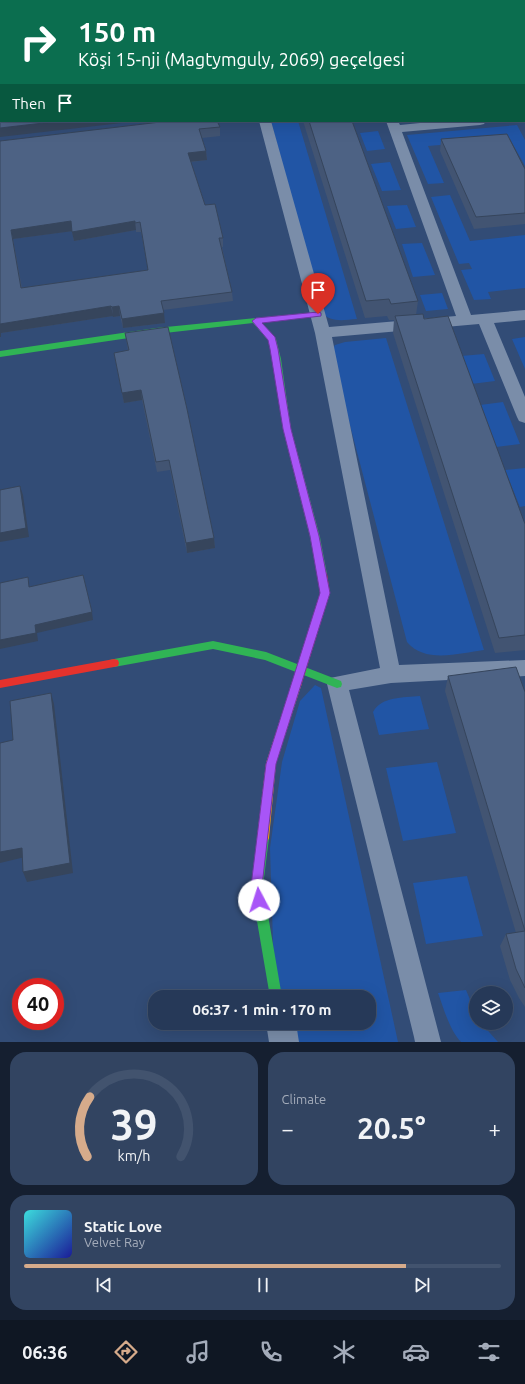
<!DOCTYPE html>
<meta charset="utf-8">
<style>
body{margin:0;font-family:Ubuntu,sans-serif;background:#324461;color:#f1f3f6;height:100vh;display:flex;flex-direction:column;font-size:15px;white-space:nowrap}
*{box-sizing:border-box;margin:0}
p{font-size:13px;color:#a4acba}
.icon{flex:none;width:22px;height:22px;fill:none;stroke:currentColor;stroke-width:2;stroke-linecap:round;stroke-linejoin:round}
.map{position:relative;height:1042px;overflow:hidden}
.drawer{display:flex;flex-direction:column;gap:10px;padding:10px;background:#151f30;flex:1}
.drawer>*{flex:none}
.hud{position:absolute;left:0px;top:0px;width:525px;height:122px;box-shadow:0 4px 16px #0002,0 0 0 1px #42536e;background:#0b6e4f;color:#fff;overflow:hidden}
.buttons{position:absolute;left:469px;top:986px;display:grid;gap:8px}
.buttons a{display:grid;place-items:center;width:44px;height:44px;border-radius:50%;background:#263958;box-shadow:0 4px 16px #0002,0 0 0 1px #42536e;font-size:20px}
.speed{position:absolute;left:12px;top:978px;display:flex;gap:8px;font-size:20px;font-weight:700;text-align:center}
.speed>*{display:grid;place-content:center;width:52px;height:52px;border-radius:50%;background:#263958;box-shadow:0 4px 16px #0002,0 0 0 1px #42536e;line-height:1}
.speed .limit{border:6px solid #d22;background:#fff;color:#111}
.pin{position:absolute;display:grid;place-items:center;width:34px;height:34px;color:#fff;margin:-41px -17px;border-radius:50% 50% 50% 0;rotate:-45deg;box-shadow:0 0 4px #0007}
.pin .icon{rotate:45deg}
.me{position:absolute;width:44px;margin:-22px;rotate:355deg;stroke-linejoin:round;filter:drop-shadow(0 0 3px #0008)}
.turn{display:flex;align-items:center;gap:14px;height:84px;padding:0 12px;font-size:18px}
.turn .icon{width:52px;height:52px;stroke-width:2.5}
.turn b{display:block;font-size:28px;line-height:34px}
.then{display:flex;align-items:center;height:38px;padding:0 12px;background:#0003;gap:8px;font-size:15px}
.big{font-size:30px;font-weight:700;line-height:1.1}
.drawer .widget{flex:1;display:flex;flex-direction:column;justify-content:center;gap:6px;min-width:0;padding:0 14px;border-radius:16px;background:#324461}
.drawer .dial{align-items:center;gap:0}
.dial svg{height:104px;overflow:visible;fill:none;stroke:#42536e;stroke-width:7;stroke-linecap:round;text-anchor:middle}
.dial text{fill:#f1f3f6;stroke:none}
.song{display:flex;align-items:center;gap:12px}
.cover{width:48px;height:48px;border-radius:6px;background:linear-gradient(135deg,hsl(180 70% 55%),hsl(240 70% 35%))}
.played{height:4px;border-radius:2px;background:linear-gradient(90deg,#d6ab8b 80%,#42536e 80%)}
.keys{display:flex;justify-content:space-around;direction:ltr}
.heat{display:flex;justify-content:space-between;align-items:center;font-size:22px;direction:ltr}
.drawer .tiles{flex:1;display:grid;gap:10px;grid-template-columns:1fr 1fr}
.widget:last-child{grid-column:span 2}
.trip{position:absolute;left:148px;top:990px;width:228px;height:40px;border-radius:16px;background:#263958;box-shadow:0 4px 16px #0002,0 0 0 1px #42536e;font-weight:700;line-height:40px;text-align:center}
.menu{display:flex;height:64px;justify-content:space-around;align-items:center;background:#0f1723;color:#a4acba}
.menu .icon{width:28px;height:28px}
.menu .on{color:#d6ab8b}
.menu b{font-size:18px;color:#f1f3f6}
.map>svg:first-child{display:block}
.green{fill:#2155a5}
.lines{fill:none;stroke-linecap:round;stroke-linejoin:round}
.lane{fill:#7a8da9;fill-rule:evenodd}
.street{fill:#7a8da9;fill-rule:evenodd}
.fast{fill:#30b455;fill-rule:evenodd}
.slow{fill:#ff9f0a;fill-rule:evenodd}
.jam{fill:#e5322d;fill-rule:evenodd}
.wall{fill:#425472;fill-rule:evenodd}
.shaded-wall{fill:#36455c}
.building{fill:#4d6284;stroke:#36455c;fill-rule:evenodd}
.route{fill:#a855f7;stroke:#6d37a1}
</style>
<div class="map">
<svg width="525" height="1042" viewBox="0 0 525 1042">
<rect width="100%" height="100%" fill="#324c76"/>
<path class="green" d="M271,121h27l59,198c-14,1 -26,4 -36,-7z
M517,125l8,15v26l-15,-27 -82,7 16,37 -16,1 -21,-49z
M378,131l7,18 -18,2 -7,-18z
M390,162l11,28 -19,1 -11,-27z
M450,195l20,46 55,-6v53l-37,4 3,7 -17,1 -13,-30 11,-1 -3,-6 -10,1 -28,-67z
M407,205l9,22 -20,2 -9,-23z
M422,243l13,32 -22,2 -11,-33z
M442,293l6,16 -22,2 -6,-16z
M525,337v32l-13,-30z
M386,338l98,312c-24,3 -59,14 -77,-8l-76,-289 4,-8 10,-3z
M484,354l11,27 -24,3 -10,-28z
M503,402l17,42 -24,3 -16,-42z
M525,468v38l-5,1 -15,-37z
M315,685l6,3 77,354h-111l-4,-19h86v-26h-91l-4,-23 -4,-126 12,-86 18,-61z
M420,696l9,33 -50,6 -6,-23c9,-16 30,-14 47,-16z
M437,762l19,71 -53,8 -17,-73z
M467,876l16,60 -57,8 -13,-61z
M466,990l10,24v9h5l17,19h-37c-12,-13 -17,-33 -23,-49z"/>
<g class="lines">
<path class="lane" d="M220,0h10l1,1h-12z
M524,113h1v8h-1z
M259,121h12l58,206 127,-11 -70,-195h12l2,4 40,-4h46l-2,3 -4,1 -78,7 69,183 54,-5v10l-31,3 31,74v26l-6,-2 -2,-4 -38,-93 -147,13 67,328 126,-5v16l-134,7 -42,7 92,352h-26l-1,-5 -87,-353 3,-6 50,-10 -65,-335z"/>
<path class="street" d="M266,1023h30l3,19h-30z"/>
<path class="fast" d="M318,312l4,2 -1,2 -60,6 15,17 5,20 10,70 29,108 7,37 -2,3h-6l-2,-3 -7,-37 -27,-108 -10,-70 -5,-19 -15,-17 -97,11 -156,23v-6l156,-23z
M213,641l53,11 75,29 1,3 -1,3 -4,1 -72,-28 -52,-11 -99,18 -4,-1 -1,-3 1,-3 4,-1z
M263,833l4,1 2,4 -6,48 19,111h-12l-19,-111 6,-48 2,-4z"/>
<path class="slow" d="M297,679l4,1 1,3 -26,80 -7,75 -2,4 -4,1 -4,-1 -2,-4 9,-75 26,-80 1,-3z"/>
<path class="jam" d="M322,570l3,1 2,3 3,19 -28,90 -1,3 -4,1 -4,-1 -1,-3 28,-90 -3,-19 2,-3z
M114,659l4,1 1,3 -1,3 -4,1 -114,21v-8z"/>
</g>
<path class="wall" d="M524,25l1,1v24h-1z
M303,121h49l66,180 -2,14 8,4 101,205v126l-30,3 -102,-320 1,-13h-5l-2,-4 -22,2z
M220,127v9l-18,2 4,13 1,9 -16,2 14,43 18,33v9h-1l10,45 1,9 -70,9 2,13 -42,5 -3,-12 -7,1v-1l-112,17v4h-1v-196zM136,230v2h5l7,38 -126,18 -9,-49 59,-8 2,10z
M441,139l84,30v55l-51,5 -34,-78z
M125,333l89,205 1,10 -28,5 -17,-83 -13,2 -15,-72 -18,3 -10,-50 14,-2z
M448,676l77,16v315l-6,-9 -9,-18 -10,-34 6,-12 10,-1 -71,-242z"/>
<path class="shaded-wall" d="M475,0h5v1h-7z
M61,121h78l-139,16v-9z
M206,151l1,9 -19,2v-9z
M71,221l2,10 -60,8 -2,-9z
M135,221l1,9 -62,11 -2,-9z
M111,306l2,10 -112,17v4h-1v-13z
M119,306l1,10 -7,1 -1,-10z
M164,313l1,10 -42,5 -1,-9z
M141,390l1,10 -18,3 -2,-10z
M20,486l3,9 6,42 -29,5v-9z
M214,538l1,10 -28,5 -1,-10z
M92,612l1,8 -56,13 1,8 -38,8v-9l35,-15z
M51,693l3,11 19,169 -46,9 -4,-10z
M22,848l3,9 -25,6v-11z"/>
<path class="building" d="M8,0h172l1,1h-180v120h60l-61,7v-127z
M250,0h27v1l11,-1h187l-2,1h-223z
M482,0h28v1h-27z
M524,25l1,1v11h-1z
M169,121h48l3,6 -21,2 7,22 -18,2 17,52 10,-1 8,34h-4l13,54 -71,9 3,12 -42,6 -3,-13 -7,1 -1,-1 -111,18v-183zM71,221l1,11 63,-11v2l5,-1 8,48 -127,18 -10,-58z
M309,121h43l66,180 -27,3 -2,-5 -23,2z
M507,134l18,35v44l-49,4 -35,-78z
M423,314l1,5 24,-3 77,208v111l-26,3 -104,-322z
M168,327l19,82 27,129 -28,5 -17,-83 -13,2 -15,-72 -19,3 -8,-40 15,-3 -4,-17z
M20,486l6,42 -26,5v-43z
M83,575l9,37 -57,13 1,8 -36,7v-57l28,-6 1,10z
M516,667l9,25v296l-9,-19 -10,-35 19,-3 -77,-255z
M51,693l19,170 -47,9 -1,-24 -22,4v-109l13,-3 -3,-39z"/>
<path class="route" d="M318,312l3,1v3l-59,7 13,14 3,12 13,80 28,107 11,57 -54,171 -14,122 3,14 -2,4 -4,2 -4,-2 -4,-18 15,-122 54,-171 -10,-57 -27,-107 -13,-80 -2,-9 -16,-19 4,-3z"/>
</svg>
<div class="buttons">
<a><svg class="icon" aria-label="layers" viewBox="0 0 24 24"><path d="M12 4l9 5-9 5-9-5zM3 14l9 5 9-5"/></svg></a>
</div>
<div class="speed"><div class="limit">40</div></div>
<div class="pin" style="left:318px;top:314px;background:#d93025"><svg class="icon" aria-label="arrive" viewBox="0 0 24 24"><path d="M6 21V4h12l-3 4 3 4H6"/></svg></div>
<svg class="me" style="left:259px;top:900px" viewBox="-20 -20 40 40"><circle r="19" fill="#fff"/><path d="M0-13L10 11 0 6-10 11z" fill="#a855f7"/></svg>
<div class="trip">06:37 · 1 min · 170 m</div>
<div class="hud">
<div class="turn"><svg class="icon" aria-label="right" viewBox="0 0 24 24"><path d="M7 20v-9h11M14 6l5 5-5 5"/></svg><div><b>150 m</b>Köşi 15-nji (Magtymguly, 2069) geçelgesi</div></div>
<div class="then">Then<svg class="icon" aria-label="arrive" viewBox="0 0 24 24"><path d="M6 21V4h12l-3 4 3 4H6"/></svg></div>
</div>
</div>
<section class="drawer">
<div class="tiles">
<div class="widget dial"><svg viewBox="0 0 100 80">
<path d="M14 69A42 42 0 1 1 86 69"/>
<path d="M14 69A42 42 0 0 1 16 23" stroke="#d6ab8b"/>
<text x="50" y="56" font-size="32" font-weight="700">39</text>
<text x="50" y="72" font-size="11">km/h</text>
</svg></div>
<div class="widget"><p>Climate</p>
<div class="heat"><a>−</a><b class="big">20.5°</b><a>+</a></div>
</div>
<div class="widget">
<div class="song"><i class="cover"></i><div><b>Static Love</b><p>Velvet Ray</p></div></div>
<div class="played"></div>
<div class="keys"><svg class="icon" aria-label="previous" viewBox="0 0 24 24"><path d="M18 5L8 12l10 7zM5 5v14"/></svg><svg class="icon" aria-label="pause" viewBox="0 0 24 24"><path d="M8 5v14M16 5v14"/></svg><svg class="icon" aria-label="next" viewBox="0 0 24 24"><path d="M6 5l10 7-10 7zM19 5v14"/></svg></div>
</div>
</div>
</section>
<nav class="menu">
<b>06:36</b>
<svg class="icon on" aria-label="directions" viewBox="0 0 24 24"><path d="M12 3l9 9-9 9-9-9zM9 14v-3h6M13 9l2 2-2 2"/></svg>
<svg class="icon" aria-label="music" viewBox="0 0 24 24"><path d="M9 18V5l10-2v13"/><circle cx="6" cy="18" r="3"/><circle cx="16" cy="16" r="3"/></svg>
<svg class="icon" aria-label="phone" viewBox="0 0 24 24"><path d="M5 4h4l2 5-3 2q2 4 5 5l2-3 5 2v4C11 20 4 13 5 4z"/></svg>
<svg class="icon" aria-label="climate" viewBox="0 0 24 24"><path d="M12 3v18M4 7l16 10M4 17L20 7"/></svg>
<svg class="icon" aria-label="car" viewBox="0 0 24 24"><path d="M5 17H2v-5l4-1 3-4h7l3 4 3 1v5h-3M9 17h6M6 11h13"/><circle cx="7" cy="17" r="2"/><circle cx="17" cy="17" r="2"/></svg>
<svg class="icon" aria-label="filters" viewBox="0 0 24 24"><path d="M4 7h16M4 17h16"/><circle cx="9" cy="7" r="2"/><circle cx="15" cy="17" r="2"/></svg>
</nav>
